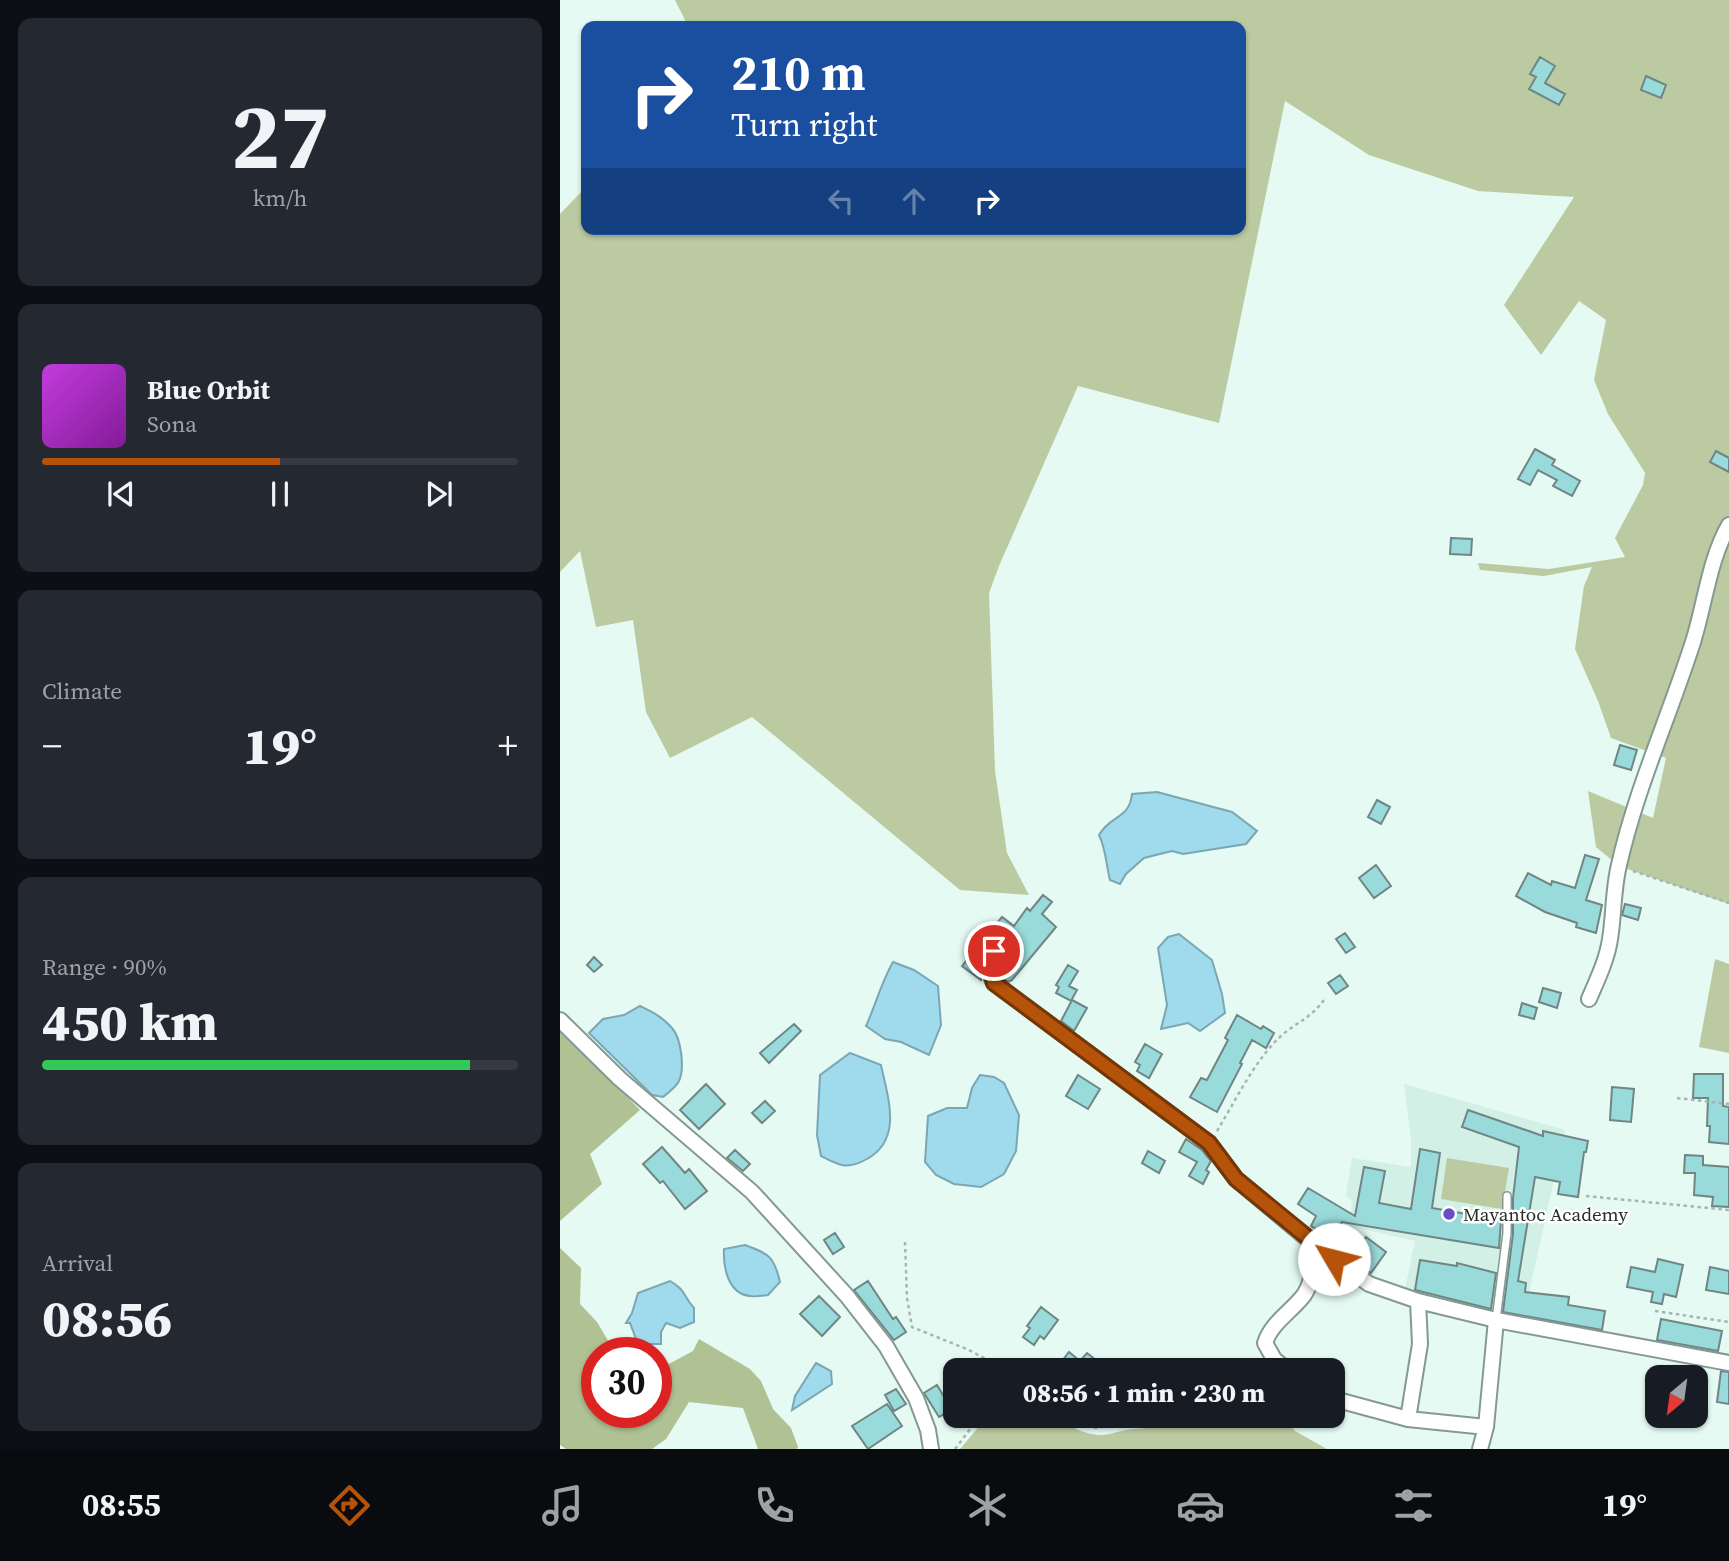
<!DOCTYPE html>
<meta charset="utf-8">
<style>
body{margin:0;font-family:"Source Serif 4",serif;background:#242831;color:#f1f3f6;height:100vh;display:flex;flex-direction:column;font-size:26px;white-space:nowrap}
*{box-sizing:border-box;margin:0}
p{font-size:23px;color:#9ea1a6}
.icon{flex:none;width:38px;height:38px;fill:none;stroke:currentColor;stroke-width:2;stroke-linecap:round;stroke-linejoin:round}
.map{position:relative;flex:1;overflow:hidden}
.drawer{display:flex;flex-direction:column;gap:18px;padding:18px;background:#0d0f14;width:560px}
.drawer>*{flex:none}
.hud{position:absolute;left:21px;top:21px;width:665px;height:214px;border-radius:14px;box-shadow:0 2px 5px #0004;background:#1a4fa0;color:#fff;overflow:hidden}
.needle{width:46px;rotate:209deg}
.fabs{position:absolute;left:1085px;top:1365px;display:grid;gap:14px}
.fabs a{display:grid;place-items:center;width:63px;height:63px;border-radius:14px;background:#171b24;box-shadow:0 2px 5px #0004;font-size:35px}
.speed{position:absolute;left:21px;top:1337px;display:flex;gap:14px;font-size:35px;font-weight:700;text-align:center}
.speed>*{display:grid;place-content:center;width:91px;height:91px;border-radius:50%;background:#171b24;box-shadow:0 2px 5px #0004;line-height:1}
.speed .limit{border:10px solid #d22;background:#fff;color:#111}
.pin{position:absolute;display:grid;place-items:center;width:60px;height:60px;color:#fff;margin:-30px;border:4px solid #fff;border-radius:50%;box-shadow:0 2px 7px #0007}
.me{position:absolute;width:77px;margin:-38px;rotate:307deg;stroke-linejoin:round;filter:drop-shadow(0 0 5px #0008)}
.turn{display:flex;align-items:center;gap:24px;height:147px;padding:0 35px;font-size:32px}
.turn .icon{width:91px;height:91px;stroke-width:2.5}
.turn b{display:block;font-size:49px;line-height:60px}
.lanes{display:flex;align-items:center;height:66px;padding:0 35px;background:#0003;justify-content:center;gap:35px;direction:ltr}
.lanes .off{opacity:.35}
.big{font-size:52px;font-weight:800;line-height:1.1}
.drawer .widget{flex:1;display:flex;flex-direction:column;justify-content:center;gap:10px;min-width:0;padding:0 24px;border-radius:14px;background:#242831}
.drawer .dial{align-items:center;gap:0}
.dial b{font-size:91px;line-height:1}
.song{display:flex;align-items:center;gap:21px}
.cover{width:84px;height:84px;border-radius:10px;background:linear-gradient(135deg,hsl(290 70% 55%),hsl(290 70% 35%))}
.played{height:7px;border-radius:4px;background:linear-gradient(90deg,#b45309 50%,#363941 50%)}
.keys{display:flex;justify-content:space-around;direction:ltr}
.heat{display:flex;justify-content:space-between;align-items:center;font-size:38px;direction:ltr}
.charge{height:10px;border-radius:5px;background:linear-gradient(90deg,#34c759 90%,#363941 0)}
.trip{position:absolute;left:383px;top:1358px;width:402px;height:70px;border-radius:14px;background:#171b24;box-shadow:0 2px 5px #0004;font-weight:800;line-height:70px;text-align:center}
.dock{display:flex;height:112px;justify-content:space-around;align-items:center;background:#090b0e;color:#9ea1a6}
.dock .icon{width:49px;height:49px}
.dock .on{color:#b45309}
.dock b{font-size:32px;color:#f1f3f6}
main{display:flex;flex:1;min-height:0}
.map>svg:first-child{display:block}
.built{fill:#d2f0e5}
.green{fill:#bbcaa1}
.forest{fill:#b0c193}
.water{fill:#9fdaed;stroke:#7ba6b3;stroke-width:2}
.building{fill:#99dada;stroke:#708685;stroke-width:2}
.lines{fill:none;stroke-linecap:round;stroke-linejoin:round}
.lane-casing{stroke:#859992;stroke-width:10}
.street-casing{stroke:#859992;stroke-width:18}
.path{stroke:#a5b6b0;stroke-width:2.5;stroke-dasharray:3.5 3.5;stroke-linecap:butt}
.lane{stroke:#fff;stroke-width:7}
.street{stroke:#fff;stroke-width:14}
.route-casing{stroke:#753606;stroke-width:18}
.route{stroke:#b45309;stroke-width:12}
.poi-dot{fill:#6b4dc6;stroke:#fff;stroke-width:2.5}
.labels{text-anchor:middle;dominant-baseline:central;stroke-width:5;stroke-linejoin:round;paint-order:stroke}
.poi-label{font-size:19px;fill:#262e2b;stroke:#fff;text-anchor:start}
</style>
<main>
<section class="drawer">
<div class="widget dial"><b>27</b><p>km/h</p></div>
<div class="widget">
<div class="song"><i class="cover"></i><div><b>Blue Orbit</b><p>Sona</p></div></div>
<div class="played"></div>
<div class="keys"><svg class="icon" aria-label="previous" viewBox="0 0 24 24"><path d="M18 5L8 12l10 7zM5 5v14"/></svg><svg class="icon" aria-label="pause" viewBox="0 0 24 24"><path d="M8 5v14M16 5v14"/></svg><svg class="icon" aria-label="next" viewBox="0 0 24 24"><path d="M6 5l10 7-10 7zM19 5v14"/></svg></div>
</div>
<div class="widget"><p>Climate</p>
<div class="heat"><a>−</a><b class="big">19°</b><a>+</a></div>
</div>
<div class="widget"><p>Range · 90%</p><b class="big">450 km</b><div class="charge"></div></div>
<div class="widget"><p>Arrival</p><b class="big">08:56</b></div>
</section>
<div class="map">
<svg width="1169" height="1449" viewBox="0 0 1169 1449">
<rect width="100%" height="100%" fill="#e4faf2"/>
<path class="built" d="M844,1084l161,46 -42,190 -119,-26 11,-53 -66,-15 3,-25 -6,-6 6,-37 59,9v-29z"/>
<path class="green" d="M115,0h1054v904l-110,-38 -23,-19 -8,-56 65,27 13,-60 -55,-20 -13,-37 -23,-52 9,-63 8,-19 -48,9 -64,-6 -2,-7 71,6 76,-12 -10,-19 28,-53 2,-12 -37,-59 -14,-34 12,-60 -27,-19 -38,54 -37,-50 70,-108 -96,-6 -109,-36 -84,-54 -66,322 -141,-37 -79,180 -10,27 6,178 12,82 22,42 -69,-5 -208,-173 -82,41 -24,-46 -13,-92 -37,7 -16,-76 -20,21v-358l26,-27v42h655v-203h-553z
M1155,959l14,5v89l-30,-6z
M887,1158l62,10 -7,41 -61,-10z
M428,1416h73c5,11 25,18 37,19 11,1 25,-6 37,-6 51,-4 101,-8 152,-8l8,10 32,18h-367z"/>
<path class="forest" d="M0,1027l80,83 -50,44 12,30 -42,37z
M0,1248l21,20 -1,36 17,18 13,22 13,9h-26v59h59v-41l37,-20 6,-12 51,30 11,12 12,28 18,19 7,19 -1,2h-39l-15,-41 -54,-6 -23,37 -14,10h-86l-6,-4z"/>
<path class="water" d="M597,792l75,20 25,19 -11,13 -63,10 -11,-3 -28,7 -18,16 -6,10 -10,-4c-4,-15 -4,-31 -11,-45 12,-21 30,-15 33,-41z
M619,934l33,26 10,34 3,19 -25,18 -12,-8 -27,6 6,-24 -9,-57 10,-11z
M333,962l21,8 24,16 3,39 -12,30 -28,-13 -16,-3 -19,-13c10,-22 15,-43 27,-64z
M80,1006c12,6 23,11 32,22 9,10 13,40 7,53 -3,6 -11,12 -16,16l-11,-2 -63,-62 14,-14 21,-4z
M290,1053l31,12c7,33 22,74 -14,94 -20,11 -27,7 -46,-3l-4,-21 3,-60z
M420,1075l14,2 10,6 15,32 -3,36 -12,23 -23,13 -27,-3 -18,-9 -11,-13 3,-46 19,-8h20l5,-20z
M185,1245c24,9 29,11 35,37l-12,13c-6,1 -13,2 -18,1 -22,-2 -27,-29 -26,-47z
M110,1281c16,9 13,15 24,27v14l-14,6 -14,-5 -5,9v12h-11l-2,7 -12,-12 -6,-16h-4l6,-10 6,-20z
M256,1363l15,8 1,13 -40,26 3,-14z"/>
<path class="building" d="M980,57l15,9 -10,17 20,11 -6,11 -30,-16 7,-12 -6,-3z
M1086,76l20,9 -5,13 -20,-8z
M975,449l20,11 -3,5 28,16 -8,15 -19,-10 4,-6 -19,-10 -8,15 -12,-6z
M1156,451l13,7v14l-19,-10z
M891,538l21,1 -1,16 -21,-1z
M1060,745l17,5 -6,20 -17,-5z
M817,800l13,7 -9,17 -13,-7z
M1025,855l14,4 -13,41 16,5 -6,28 -20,-6 1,-4 -32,-11 -29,-16 12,-23 23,12 1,-4 23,7z
M816,865l15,21 -17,12 -15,-20z
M483,895l9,7 -10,12 14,13 -44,53 -4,2 -7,-6 7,-20 -10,-14 -9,1 -4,4 2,12 -6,21 -19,-14 40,-49 12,9 13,-18 3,3z
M1065,904l16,4 -3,12 -16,-5z
M785,933l10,14 -9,6 -10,-14z
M34,957l8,8 -8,7 -7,-7z
M508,965l10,6 -9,15 8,4 -6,11 -15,-8 3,-6 -3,-2z
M780,975l8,11 -12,8 -8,-11z
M983,988l18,5 -4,15 -18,-6z
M512,1000l15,8 -13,23 -13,-10z
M962,1003l15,5 -3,11 -15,-4z
M677,1015l24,14 2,-3 11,7 -8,15 -14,-8 -12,23 2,1 -25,48 -27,-15 11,-19 6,2 21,-40 -3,-2z
M234,1024l7,7 -32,32 -9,-10z
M585,1044l17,10 -13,24 -12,-7 3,-6 -5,-3z
M1134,1074h29v32l6,1v37l-20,-2 1,-16h-3l1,-28h-15z
M518,1075l22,14 -12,20 -22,-13z
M146,1084l19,20 -26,25 -19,-19z
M1052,1087l22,2 -3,33 -21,-2z
M205,1101l10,10 -13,12 -10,-10z
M908,1110l75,26v-5l45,10 -2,11h-2l-6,45 -20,-3 2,-12 -25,-5 -17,104 8,2 -1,9 44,5 -1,8 37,6 -3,19 -99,-18 10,-78v-36l6,-51 -57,-20z
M626,1139l16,11 9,11 -5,9 3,2 -6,12 -14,-8 8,-14 -18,-10z
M102,1147l23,26 4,-4 18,22 -22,18 -22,-28 -3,2 -17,-19z
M860,1149l20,4 -8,55 69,12 -2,28 -157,-26 -9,17 -22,-13 5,-10 -18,-12 10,-16 47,28 9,-49 21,4 -6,32 32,6z
M175,1150l15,14 -7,7 -16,-13z
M588,1151l17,10 -6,12 -17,-10z
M1125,1155l18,1v9l26,2v40l-17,-1 1,-9 -19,-2 1,-22h-11z
M275,1233l9,14 -11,7 -9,-14z
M806,1237l20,15 -15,21 -21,-14z
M1098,1259l25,6 -7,32 -12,-3 -2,10 -11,-2 2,-10 -26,-5 4,-20 24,5z
M860,1260l37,6v-3l39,10 -5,36 -76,-19z
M1150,1267l19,4v23l-23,-4z
M308,1281l25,38 3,-2 10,15 -12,8 -40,-50z
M259,1296l21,21 -18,19 -22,-22z
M481,1307l17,13 -14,19 -4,-3 -6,9 -11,-8 7,-9 -3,-2z
M1101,1319l61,12 -4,20 -61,-11z
M509,1352l11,9 7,-8 22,17h-36l-11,-9z
M1161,1371l8,1v32l-12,-2z
M377,1385l15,25 -13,7 -15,-24z
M336,1389l10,15 -12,7 -9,-16z
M327,1404l15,22 -34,23 -16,-23z"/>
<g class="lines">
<defs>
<path id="lane" d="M936,1320l11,-87v-37"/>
<path id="street" d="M434,951l4,6c-2,11 -11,14 -4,26l215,160 27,36 80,67 53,38 49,17 78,19
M1029,999c8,-19 18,-39 21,-60 4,-24 3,-50 9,-74 17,-76 50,-148 74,-223 12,-38 16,-82 36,-117
M0,1020l60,59 132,113 95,104 39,50 30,52 12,32 3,19
M727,1370l-13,-11 -9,-16c6,-20 27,-32 39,-48 10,-15 8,-32 12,-49
M774,1399l74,20 78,8
M848,1419l12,-75 -2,-43
M920,1449l6,-22 10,-107 233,43"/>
</defs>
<use href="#lane" class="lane-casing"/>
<use href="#street" class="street-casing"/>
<path class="path" d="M1073,871l96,32
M1117,1098l52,6
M657,1131c19,-31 37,-70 64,-95 18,-16 29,-16 45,-39
M1026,1196l143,14
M345,1242l2,56 5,29 57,23 37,20
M1095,1311l74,11
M454,1370c12,-9 22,-11 33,0
M509,1416l10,8 17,4 84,-12h42
M395,1449l25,-33"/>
<use href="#lane" class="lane"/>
<use href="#street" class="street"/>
</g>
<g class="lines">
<defs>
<path id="route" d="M434,951l4,6v5l-7,9 3,12 215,160 27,36 98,80"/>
</defs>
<use href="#route" class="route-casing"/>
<use href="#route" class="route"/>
</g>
<circle class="poi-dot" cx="889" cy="1214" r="7"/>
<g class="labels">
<g class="poi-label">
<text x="903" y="1214">Mayantoc Academy</text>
</g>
</g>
</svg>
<div class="fabs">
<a><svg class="needle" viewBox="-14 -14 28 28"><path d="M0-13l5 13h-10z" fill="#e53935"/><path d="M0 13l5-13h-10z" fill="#9ea1a6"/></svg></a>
</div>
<div class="speed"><div class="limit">30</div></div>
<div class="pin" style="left:434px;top:951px;background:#d93025"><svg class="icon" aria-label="arrive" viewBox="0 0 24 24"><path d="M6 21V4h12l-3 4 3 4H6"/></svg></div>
<svg class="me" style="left:774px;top:1259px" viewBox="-20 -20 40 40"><circle r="19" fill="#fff"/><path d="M0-13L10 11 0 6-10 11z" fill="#b45309"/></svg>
<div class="trip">08:56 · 1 min · 230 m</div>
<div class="hud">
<div class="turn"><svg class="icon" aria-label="right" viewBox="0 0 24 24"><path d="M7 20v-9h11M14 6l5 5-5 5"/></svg><div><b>210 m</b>Turn right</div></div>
<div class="lanes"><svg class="icon off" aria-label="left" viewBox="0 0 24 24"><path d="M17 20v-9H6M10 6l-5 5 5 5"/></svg><svg class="icon off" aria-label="ahead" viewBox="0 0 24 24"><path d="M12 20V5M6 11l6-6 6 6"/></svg><svg class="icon" aria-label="right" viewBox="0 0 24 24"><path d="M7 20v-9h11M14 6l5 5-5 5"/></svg></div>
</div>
</div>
</main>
<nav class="dock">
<b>08:55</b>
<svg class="icon on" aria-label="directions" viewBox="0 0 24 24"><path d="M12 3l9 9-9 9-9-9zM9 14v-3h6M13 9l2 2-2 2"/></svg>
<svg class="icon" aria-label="music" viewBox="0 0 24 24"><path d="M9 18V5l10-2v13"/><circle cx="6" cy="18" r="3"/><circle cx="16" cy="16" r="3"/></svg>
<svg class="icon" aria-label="phone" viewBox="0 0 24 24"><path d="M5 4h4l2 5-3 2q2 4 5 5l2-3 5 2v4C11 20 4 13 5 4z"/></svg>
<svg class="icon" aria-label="climate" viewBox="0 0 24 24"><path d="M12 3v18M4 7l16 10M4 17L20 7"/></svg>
<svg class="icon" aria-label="car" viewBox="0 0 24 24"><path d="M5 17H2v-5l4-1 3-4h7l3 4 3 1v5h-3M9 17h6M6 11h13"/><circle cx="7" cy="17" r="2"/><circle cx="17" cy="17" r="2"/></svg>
<svg class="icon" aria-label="filters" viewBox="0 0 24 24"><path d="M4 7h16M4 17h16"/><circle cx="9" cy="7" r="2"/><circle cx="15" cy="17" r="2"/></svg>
<b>19°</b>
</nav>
